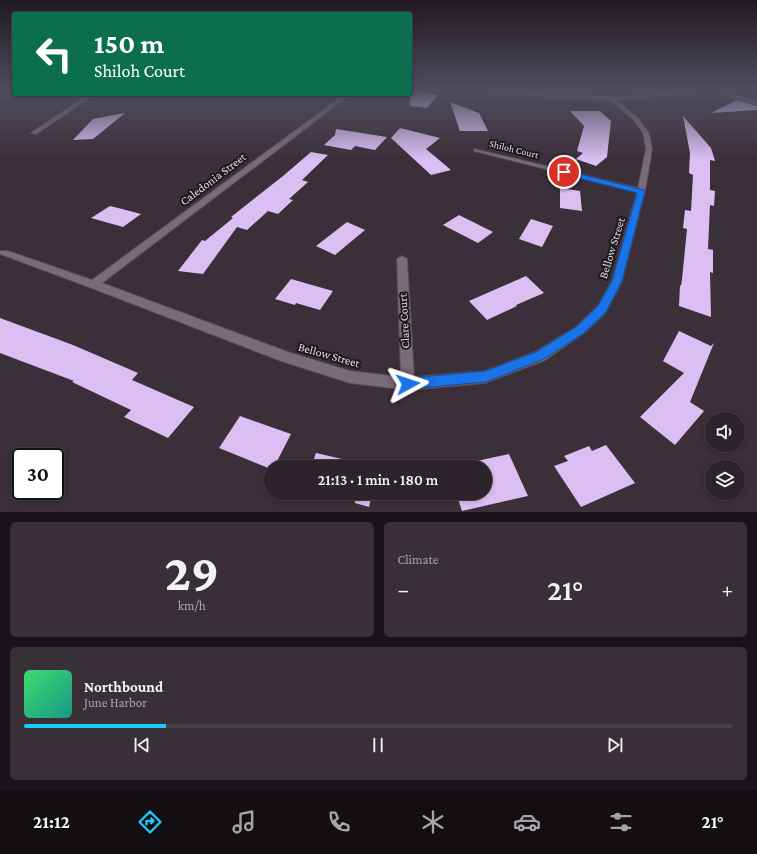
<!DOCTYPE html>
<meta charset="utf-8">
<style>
body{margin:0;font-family:"Crimson Pro",serif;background:#382f37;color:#f1f3f6;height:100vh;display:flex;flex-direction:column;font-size:15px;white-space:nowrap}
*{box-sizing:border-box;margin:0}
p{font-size:13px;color:#a6a4a9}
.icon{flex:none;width:22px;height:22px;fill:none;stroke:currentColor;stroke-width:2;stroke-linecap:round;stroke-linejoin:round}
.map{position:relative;height:512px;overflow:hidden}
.panel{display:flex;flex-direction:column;gap:10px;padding:10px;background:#181318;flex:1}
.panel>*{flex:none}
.banner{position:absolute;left:12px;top:12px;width:400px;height:84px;border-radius:4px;box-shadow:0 2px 6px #0003,0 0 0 1px #484047;background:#0b6e4f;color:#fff;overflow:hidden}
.buttons{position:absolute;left:705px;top:412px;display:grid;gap:8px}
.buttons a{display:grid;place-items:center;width:40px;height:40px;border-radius:50%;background:#2c232b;box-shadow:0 2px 6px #0003,0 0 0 1px #484047;font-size:20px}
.speed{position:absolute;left:12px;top:448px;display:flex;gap:8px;font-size:20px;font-weight:700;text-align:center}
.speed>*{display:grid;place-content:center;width:52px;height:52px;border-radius:50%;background:#2c232b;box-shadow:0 2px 6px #0003,0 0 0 1px #484047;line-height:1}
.speed .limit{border:2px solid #111;border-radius:6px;background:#fff;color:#111}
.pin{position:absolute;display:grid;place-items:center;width:34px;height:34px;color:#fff;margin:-17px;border:2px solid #fff;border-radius:50%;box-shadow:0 1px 4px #0007}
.me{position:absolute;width:44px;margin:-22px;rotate:85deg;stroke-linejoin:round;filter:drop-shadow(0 0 3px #0008)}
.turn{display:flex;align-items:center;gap:14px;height:84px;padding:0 16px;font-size:18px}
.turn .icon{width:52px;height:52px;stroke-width:2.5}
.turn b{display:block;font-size:28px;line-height:34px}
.big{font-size:30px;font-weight:600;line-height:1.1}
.panel .tile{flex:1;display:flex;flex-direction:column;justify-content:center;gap:6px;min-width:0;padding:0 14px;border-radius:6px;background:#382f37}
.panel .dial{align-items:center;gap:0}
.dial b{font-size:52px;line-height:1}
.song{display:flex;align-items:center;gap:12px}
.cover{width:48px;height:48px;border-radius:6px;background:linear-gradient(135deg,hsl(140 70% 55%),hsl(170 70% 35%))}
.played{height:4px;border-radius:2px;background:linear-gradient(90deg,#19cafc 20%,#484047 20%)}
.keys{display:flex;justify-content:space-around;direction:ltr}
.heat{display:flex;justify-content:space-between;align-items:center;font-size:22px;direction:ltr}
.panel .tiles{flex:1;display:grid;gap:10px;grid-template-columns:1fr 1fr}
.tile:last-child{grid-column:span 2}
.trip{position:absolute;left:264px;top:460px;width:228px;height:40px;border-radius:20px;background:#2c232b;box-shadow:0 2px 6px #0003,0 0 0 1px #484047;font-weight:600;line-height:40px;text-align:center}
.tabs{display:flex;height:64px;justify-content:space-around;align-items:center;background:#120e11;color:#a6a4a9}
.tabs .icon{width:28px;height:28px}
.tabs .active{color:#19cafc}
.tabs b{font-size:18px;color:#f1f3f6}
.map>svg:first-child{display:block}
.building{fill:#dbbff3}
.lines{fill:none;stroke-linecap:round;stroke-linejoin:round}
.minor-casing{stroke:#564d55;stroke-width:2}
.minor{fill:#796b77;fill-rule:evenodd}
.route{fill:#1a73e8;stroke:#114b97}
.labels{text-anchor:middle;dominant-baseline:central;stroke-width:4;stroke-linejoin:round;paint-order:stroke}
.far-street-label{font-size:10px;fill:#e0d8df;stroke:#1e191e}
.street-label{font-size:12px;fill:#e0d8df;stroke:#1e191e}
</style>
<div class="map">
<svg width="757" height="512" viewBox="0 0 757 512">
<rect width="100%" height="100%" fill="#3b2f39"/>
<path class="building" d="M410,90l28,5 -11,13 -17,-2z
M737,100l20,6v4l-46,3z
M450,102l29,11 9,18h-28z
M570,111h30l11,10 -4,36 -11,9 -20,-7 7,-6 -6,-2 7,-25z
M125,113l-32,26 -20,1 20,-21z
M683,116l28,32 4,13 -5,-1v30l5,1 -1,15 -4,-1 -2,44 5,1v23l-3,-1 1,45 -32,-11 1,-21 1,1 1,-7 5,-50 -4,-1 2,-18 6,1 2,-36 -4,-2 1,-20z
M400,128l40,10 -14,11 25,21 -20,5 -40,-37z
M336,129l51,8 -12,13 -20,-4 -4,4 -27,-5 11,-10z
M311,152l17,3 -26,25 6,2 -19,17 4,1 -15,14 -10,-3 -21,19 -10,-3 -34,47 -25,-3 24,-31 3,1 28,-23 -2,-1 52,-41z
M560,188l20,3 2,20 -22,-3z
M110,206l12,3 19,5 -18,13 -32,-9z
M459,215l34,17 -15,11 -35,-18z
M531,219l22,7 -11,21 -23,-8z
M347,222l18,8 -30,25 -19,-9z
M526,276l18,17 -28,12 1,1 -30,14 -18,-19z
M291,279l42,12 -13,19 -24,-7 -1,2 -20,-6z
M0,318l73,27 65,28 -6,7 62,27 -26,31 -44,-21 7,-7 -59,-28 2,-1 -74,-28z
M679,331l32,15 3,-3 -24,59 14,9 -29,34 -35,-28 44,-44 -21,-12z
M240,416l51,18 -17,33h-3v2l-52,-21z
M606,445l29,38 -54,24 -27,-41 14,-5 -4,-5 25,-10 3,5z
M316,453l61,14h-66z
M509,454l19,42 -66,15 -6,-18h29v-26h-36z
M335,493h37l-3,14 -14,-4v-2z"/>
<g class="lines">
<defs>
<path id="minor" d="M472,89h13l76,6 58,1 29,-1 50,-6h16l43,12v4l-49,-16 -31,6 -61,5 22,18 11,15 3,16 -7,42 -23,90 -16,31 -22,21 -39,27 -60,23 -77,7 -58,-7 -69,-22 -192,-74 -89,-33v-3h8l84,29 253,-186h6l-249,189 186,69 62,19 51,6 -4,-118 5,-3 5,3 7,118 71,-6 50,-19 41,-25 22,-21 14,-25 25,-89 -163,-41v-2l164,39 8,-39 -3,-16 -9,-13 -24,-20 -49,-1 -86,-8z
M89,94h7l-60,40 -5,-1z"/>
</defs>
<use href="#minor" class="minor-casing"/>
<use href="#minor" class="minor"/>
</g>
<linearGradient id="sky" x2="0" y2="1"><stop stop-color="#201a1f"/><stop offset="0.56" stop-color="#4f4d5f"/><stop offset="1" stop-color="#4f4d5f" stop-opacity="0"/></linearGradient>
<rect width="757" height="160" fill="url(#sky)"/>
<path class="route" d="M564,170l80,20 1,1 -23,90 -16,31 -22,21 -40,26 -58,23 -78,7 -4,-1 -2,-4 2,-4 4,-2 77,-7 51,-19 40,-25 22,-21 14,-25 25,-88 -75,-19 -1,-2z"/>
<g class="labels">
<g class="far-street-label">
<text transform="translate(514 149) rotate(14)">Shiloh Court</text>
</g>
<g class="street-label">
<text transform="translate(213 179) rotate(-37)">Caledonia Street</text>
<text transform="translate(612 248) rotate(-73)">Bellow Street</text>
<text transform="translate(404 321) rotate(-93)">Clare Court</text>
<text transform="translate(329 355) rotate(16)">Bellow Street</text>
</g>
</g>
</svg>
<div class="buttons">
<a><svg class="icon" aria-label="sound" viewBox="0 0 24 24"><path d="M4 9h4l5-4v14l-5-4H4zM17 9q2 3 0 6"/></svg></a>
<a><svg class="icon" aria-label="layers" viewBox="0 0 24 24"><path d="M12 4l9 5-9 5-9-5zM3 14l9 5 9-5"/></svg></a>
</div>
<div class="speed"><div class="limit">30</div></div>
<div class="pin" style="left:564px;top:172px;background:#d93025"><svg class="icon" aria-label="arrive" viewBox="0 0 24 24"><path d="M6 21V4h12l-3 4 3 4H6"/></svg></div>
<svg class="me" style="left:408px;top:384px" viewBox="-20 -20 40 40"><path d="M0-17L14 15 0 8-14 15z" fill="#1a73e8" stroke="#fff" stroke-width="4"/></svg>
<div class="trip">21:13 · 1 min · 180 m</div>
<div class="banner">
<div class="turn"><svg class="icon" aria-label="left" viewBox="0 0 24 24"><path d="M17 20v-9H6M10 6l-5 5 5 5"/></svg><div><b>150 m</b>Shiloh Court</div></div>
</div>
</div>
<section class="panel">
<div class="tiles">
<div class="tile dial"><b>29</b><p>km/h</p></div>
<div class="tile"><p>Climate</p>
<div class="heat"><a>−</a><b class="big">21°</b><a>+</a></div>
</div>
<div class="tile">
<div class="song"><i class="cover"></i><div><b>Northbound</b><p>June Harbor</p></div></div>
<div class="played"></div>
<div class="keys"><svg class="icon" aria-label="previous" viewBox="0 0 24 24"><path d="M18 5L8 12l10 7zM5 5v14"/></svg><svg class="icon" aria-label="pause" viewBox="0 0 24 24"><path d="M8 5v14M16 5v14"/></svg><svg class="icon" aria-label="next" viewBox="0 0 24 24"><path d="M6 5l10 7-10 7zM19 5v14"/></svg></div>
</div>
</div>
</section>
<nav class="tabs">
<b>21:12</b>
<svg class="icon active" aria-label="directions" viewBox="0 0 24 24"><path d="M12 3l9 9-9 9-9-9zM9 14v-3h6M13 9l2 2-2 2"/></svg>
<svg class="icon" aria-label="music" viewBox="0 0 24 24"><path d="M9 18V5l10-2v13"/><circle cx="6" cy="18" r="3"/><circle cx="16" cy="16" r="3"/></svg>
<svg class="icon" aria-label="phone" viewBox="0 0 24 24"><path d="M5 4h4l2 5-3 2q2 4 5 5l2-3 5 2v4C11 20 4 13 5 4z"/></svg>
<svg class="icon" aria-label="climate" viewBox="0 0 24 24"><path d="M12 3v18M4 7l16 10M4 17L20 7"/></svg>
<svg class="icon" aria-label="car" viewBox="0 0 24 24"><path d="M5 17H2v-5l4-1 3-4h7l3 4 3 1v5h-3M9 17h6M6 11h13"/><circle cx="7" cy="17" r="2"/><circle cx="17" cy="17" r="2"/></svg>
<svg class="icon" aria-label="filters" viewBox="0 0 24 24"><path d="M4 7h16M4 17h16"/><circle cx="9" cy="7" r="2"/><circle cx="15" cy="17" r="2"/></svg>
<b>21°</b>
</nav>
